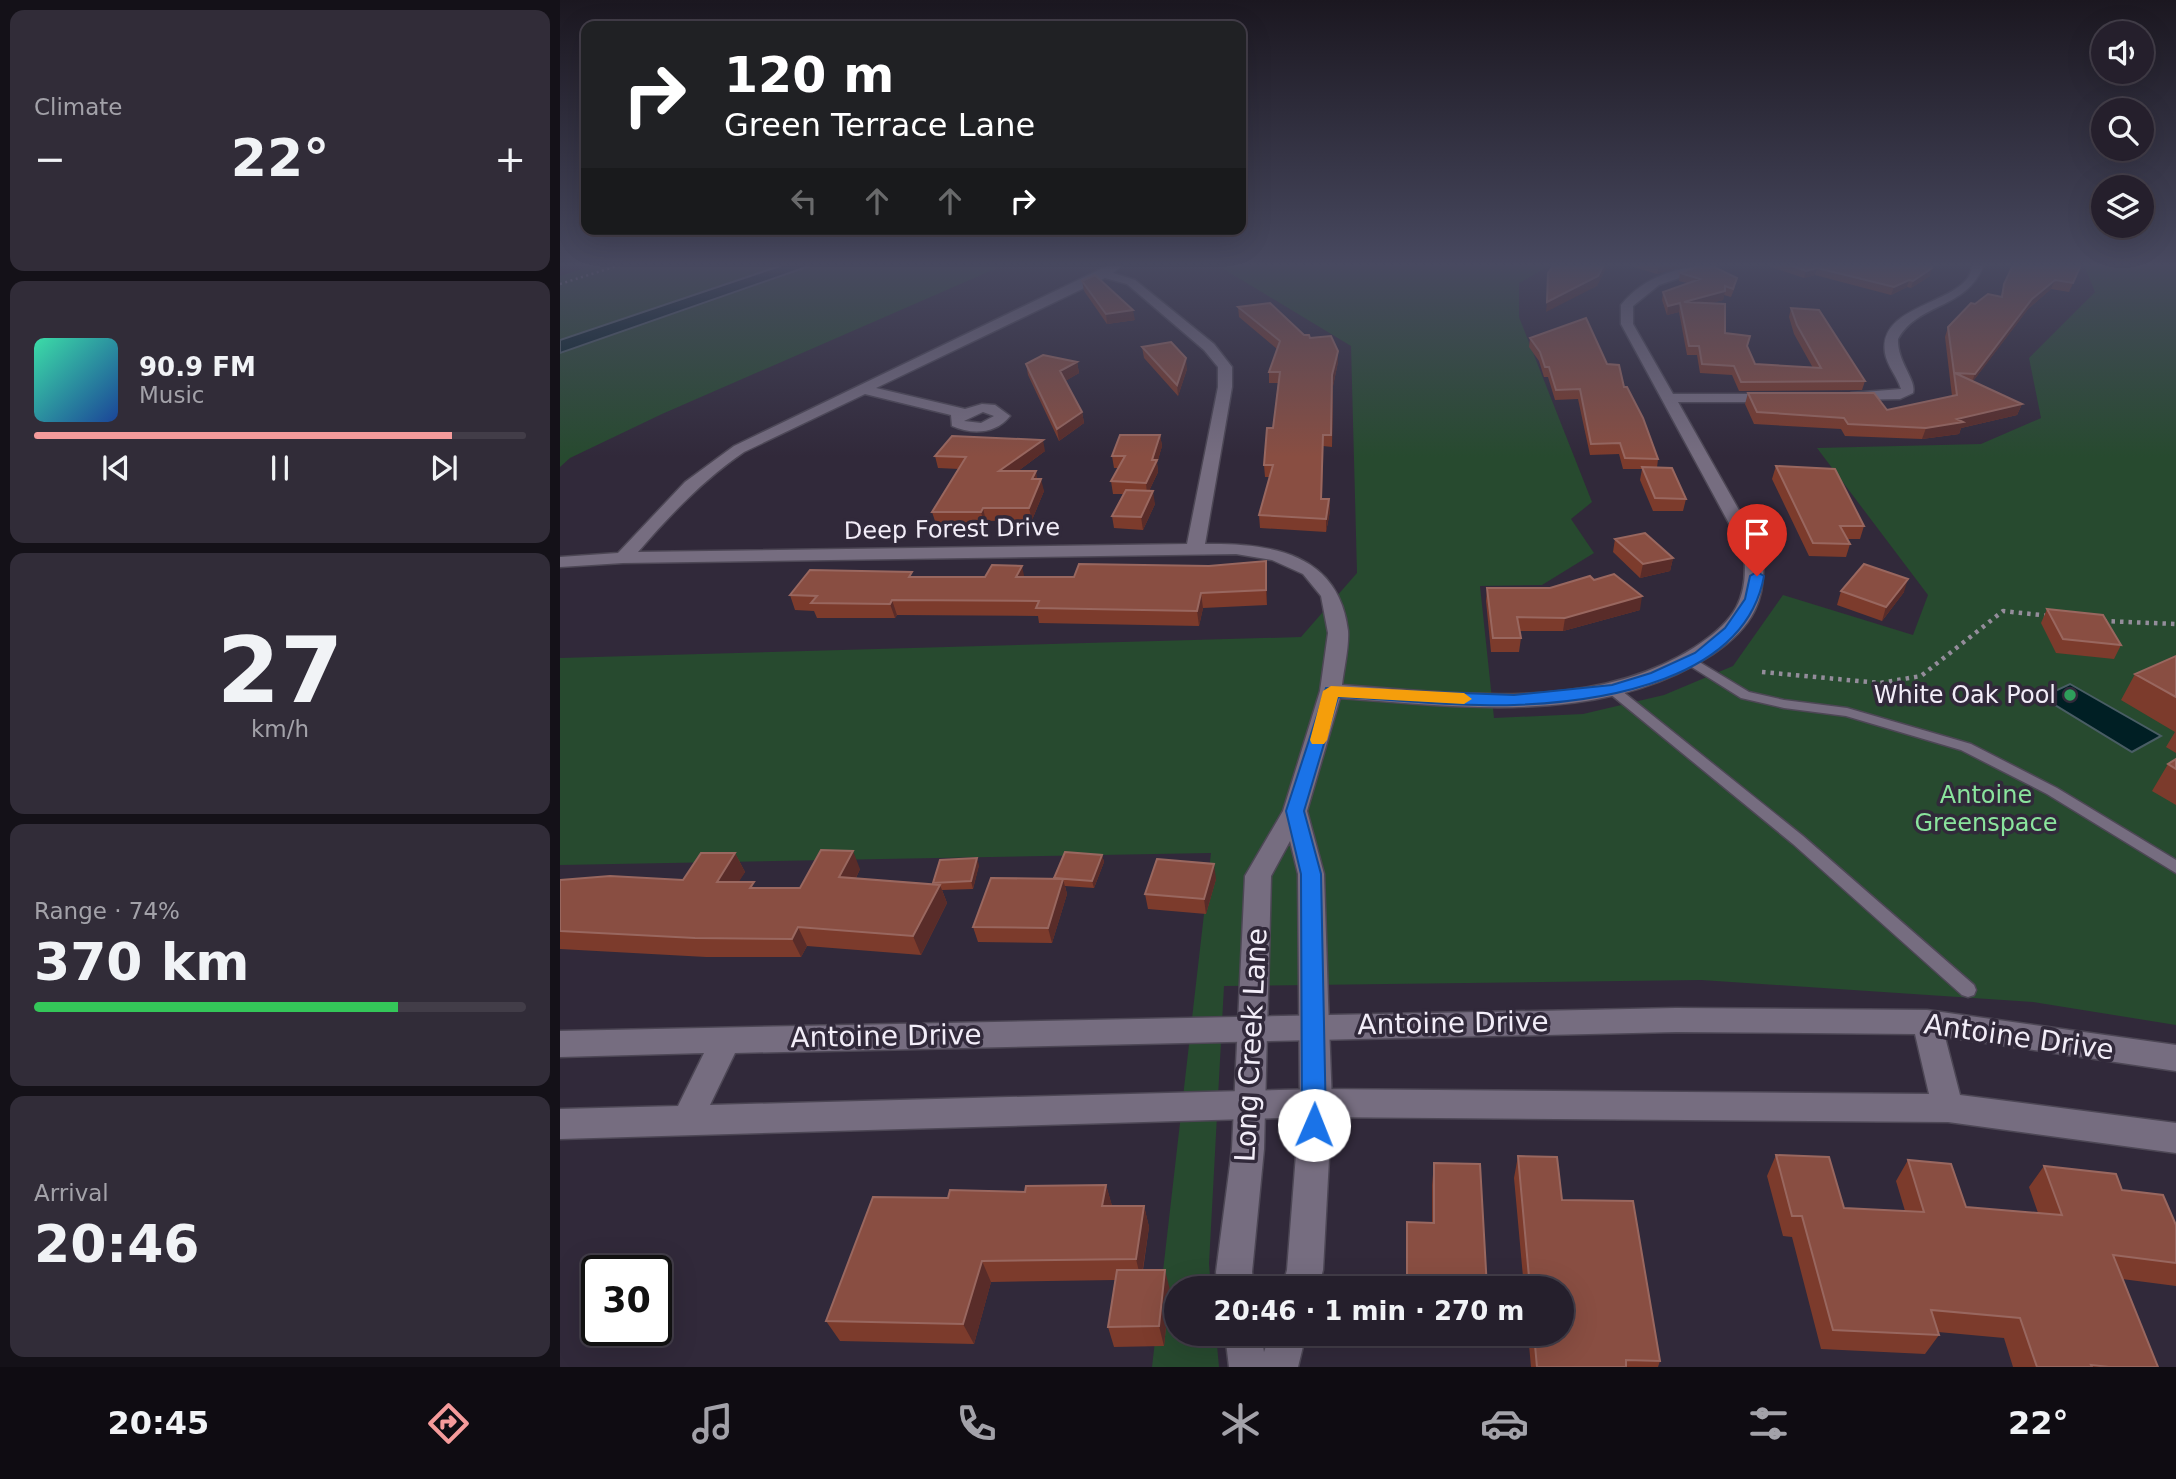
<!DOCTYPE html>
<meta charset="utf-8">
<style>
body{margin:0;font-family:"DejaVu Sans",sans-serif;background:#312c38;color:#f1f3f6;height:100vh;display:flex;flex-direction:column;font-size:26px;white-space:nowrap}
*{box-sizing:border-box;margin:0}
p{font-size:23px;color:#a3a2a9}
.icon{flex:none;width:38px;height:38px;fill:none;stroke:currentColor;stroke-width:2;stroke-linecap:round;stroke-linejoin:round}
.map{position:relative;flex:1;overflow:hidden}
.sheet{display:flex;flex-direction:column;gap:10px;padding:10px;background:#141118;width:560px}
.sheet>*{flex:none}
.hud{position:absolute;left:21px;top:21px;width:665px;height:214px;border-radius:14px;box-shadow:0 7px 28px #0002,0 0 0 2px #423d48;background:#202124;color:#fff;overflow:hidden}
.controls{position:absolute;left:1531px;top:21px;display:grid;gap:14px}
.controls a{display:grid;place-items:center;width:63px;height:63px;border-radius:50%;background:#251f2c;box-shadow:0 7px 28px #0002,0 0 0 2px #423d48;font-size:35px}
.speed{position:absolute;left:21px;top:1255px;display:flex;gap:14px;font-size:35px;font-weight:700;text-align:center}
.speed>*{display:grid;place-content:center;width:91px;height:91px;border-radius:50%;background:#251f2c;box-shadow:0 7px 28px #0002,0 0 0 2px #423d48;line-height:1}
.speed .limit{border:4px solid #111;border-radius:10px;background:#fff;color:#111}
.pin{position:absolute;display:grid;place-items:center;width:60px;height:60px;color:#fff;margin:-72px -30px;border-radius:50% 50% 50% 0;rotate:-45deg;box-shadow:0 0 7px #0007}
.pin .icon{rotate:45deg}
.me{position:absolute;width:77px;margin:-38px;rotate:1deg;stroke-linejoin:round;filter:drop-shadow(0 0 5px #0008)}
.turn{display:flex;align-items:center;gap:24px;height:147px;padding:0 28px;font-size:32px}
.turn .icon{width:91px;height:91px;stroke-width:2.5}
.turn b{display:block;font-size:49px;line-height:60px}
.lanes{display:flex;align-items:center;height:66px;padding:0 28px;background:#0003;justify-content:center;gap:35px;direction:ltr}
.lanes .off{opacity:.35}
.big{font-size:52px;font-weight:700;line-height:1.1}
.sheet .tile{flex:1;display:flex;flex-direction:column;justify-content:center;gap:10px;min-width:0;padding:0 24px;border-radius:14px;background:#312c38}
.sheet .dial{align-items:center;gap:0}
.dial b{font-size:91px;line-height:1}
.song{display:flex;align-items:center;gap:21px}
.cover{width:84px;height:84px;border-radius:10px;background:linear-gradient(135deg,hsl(160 70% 55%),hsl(220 70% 35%))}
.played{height:7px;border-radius:4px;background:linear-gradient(90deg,#f59b9b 85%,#423d48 85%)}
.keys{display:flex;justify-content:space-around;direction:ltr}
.heat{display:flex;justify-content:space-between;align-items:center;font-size:38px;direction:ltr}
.charge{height:10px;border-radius:5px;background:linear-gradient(90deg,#34c759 74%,#423d48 0)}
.trip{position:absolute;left:604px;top:1276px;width:410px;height:70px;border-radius:35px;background:#251f2c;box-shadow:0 7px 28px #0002,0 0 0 2px #423d48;font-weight:700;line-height:70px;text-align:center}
.tab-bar{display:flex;height:112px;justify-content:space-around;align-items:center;background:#0f0c12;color:#a3a2a9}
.tab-bar .icon{width:49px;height:49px}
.tab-bar .current{color:#f59b9b}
.tab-bar b{font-size:32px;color:#f1f3f6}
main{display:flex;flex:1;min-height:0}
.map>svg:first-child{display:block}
.green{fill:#274a2f}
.water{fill:#001f24;stroke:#495d64;stroke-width:2}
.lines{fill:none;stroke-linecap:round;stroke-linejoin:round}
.lane-casing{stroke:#4d4755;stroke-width:3}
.street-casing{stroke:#4d4755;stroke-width:3}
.secondary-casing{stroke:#4d4755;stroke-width:3}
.path-far1{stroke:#948d9b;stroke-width:2.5;stroke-dasharray:2 3.5;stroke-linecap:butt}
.path{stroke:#948d9b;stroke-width:4.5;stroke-dasharray:3.5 5;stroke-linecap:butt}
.lane{fill:#766d80;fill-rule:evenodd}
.street{fill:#766d80;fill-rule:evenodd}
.secondary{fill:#766d80;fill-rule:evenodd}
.wall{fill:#7c3b2c}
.shaded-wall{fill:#592c29}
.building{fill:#894e42;stroke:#99675f;stroke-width:2}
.route{fill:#1a73e8;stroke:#114b97;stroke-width:2}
.slow{fill:#f59e0b}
.leisure-dot{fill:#2e9e5b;stroke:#31293a;stroke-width:2.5}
.labels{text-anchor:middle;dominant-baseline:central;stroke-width:7;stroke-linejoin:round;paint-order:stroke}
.street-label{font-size:24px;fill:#f2edf8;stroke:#31293a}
.poi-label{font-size:24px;fill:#f2edf8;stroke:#31293a;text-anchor:end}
.park-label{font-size:24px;fill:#8ae49d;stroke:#31293a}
.near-street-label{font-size:28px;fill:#f2edf8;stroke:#31293a}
</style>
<main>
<section class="sheet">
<div class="tile"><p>Climate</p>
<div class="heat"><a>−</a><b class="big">22°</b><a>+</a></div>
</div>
<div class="tile">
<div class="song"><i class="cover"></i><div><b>90.9 FM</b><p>Music</p></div></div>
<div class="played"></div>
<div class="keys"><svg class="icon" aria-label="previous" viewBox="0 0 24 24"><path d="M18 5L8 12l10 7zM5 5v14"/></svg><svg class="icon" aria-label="pause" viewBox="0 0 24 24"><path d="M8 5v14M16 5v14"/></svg><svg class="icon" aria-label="next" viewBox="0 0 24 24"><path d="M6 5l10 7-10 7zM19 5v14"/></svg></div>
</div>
<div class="tile dial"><b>27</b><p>km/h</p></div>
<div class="tile"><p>Range · 74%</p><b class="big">370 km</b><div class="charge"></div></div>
<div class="tile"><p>Arrival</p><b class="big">20:46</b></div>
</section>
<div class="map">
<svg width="1616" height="1367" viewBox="0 0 1616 1367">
<rect width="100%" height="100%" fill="#31293a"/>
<path class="green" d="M33,265h411l-342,149 -92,44 -10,9v-191z
M657,265h334l-32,18v34l73,185 -21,17 23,34 -52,32 -62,1 14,132 89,-4 81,-19 69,-29 50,-71 130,40 15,-40 -111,-147 164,-4 60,-26 -12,-60 66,-66 -11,-27h92v760l-143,-23 -332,-22 -477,6 -15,278 2,24h-35v46h40l3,33h-67l59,-514 -651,12v-207l741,-21 56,-64 -6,-227z"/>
<path class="water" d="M223,265h29l-252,88v-13z
M1510,684l91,52 -29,16 -90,-55z"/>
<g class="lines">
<defs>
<path id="lane" d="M1131,657l58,35 35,8 63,8 124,36 86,44 119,72v13l-129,-79 -86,-44 -115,-34 -62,-8 -43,-10 -54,-34 -2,-3z
M1053,686l4,1 186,149 171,149 2,5 -2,5 -6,2 -6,-2 -169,-151 -184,-151 -2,-3z"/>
<path id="street" d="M549,265h13l-9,8 22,7 79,64 18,23v20l-27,157c66,-1 134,9 143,87 1,17 -4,37 -6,54 115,8 251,28 353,-38 40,-26 54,-48 49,-96l-123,-227v-19c23,-29 61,-40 96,-40l-58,20 -26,21v18l40,70h100l7,4 -7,4h-95l84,149c6,48 -9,76 -49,103 -109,72 -250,53 -373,44l-33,113 17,63 4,126 4,103 -9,167 -5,18h-36l5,-18 13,-167 -2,-229 -8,-33 -19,35 -7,273 -12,123 2,16h-36l-2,-16 16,-123 13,-273 38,-65 37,-120 8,-58 -7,-37 -18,-22 -31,-14 -36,-6 -613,9 -63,4v-10l58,-4 67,-71 49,-36zM545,278l22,6 77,66 14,17v20l-31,157 -549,8c32,-37 65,-72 106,-100l121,-58 86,21 1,11c20,9 44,8 58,-10l-15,-11 -13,-1 -17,5 -89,-21zM423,412l11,4 -13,7 -17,-2z
M1413,265h11c-18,45 -65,37 -86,74 -1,23 19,41 15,54l-13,6 -54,1 -2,-3 7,-4 50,-4c-4,-13 -14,-23 -16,-36 -7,-44 60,-48 81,-73 4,-4 5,-10 7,-15z
M665,1334h36l3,18 6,-18h36l-8,33h-69z"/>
<path id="secondary" d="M1116,1008l251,2 249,35v26l-231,-34 15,58 216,28v30l-228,-31 -632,-5 -756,22v-30l118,-3 26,-53 -144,4v-26zM1116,1032l239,2 14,60 -613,-5 -606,16 25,-52z"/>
</defs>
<use href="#lane" class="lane-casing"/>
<use href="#street" class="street-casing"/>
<use href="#secondary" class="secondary-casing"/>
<path class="path-far1" d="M0,284l60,-19"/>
<path class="path" d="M1543,621l73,3
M1202,672l118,11 41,-7 82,-65 47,5"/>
<use href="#lane" class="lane"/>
<use href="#street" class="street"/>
<use href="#secondary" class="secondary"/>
</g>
<path class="wall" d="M1067,265h62l-32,9z
M1205,265h166l-1,11 -19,12 -4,-1 -16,8 -76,-20 -11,3z
M1120,273l55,14 -4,10 -7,-2 -1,5 -13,3 15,30 22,14 8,17 58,4 -19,-34 -5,-17 2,-9 74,73 -3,9 -123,1 -7,-16 -32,-2 -3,-18h-10l-8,-43 -12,3 -5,-15 1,-8 24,-9 -8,-2z
M1516,277l-7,15 -18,-3 -23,20 -55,72 49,23 -5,11 -56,13 -2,6 -37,5 -77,-3 -4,-7 -87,-5 -9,-20 3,-11 139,17 65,-14 -7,-59 3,-10 27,-23 26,-8 3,-12z
M522,281l53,39 -28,4 -23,-33z
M678,307l66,28 34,16v11l-5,24 -1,61 -9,-1 -1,53h7l1,12 -4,21 -66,-4 -1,-13 11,-38h-5l-1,-12 9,-37 5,-45h-9v-11l8,-23 -38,-32z
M970,338l77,26 17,23 34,72 -1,9 29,31 -3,12h-30l-13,-31 2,-11h-19l-4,-15 -29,1 -12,-56 -23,1 -7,-23h-4l-5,-16 -10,-14z
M582,347l45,22 -9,27 -34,-38z
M517,362l2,11 -14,8 17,31 2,11 -25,18 -31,-66 -2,-11z
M600,435l2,11 -5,17 1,9 -9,19 6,13 -12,26 -29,-2 -2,-12 11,-22h-10l-2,-13 7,-13h-4l-2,-12z
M485,451l-27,20 20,8 6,12 -12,29 -46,1 -2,3h-48l-4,-12 27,-43 -21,-1 -3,-12z
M1216,466l88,60 -4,13h-13l3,5 -4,13 -37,-1 -37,-77z
M1055,539l58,19 -3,13 -30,7 -27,-26z
M706,561l1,44 -64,3 -4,18 -160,-3 -1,-7 -141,-1 -2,3h-78l-3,-7 -19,-1 -5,-15 123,-18h161z
M927,588l153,22 -77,21h-43l1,7 -2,14h-28l-5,-51z
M1281,591l63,1 -22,29 -45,-16z
M1487,609l74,36 -7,14 -58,-6 -15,-30z
M1616,656v97l-10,-6 9,-15 -54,-32 14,-26z
M1616,759v46l-24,-14 16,-27z
M175,853l10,19 -7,10 19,6h43l60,-19 -4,9 77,6 46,-19 -6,24 -31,1 5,13 -26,52 -114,-9 -6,11h-95l-146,-8v-69h123z
M542,855l2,7 -10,26 -29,-2 2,8 -15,49 -74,-1 -5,-15 82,-48z
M656,879l-10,35 -58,-5 -3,-15z
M1216,1155l68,53 61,3 -9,-30 12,-21 58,47 72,6 -9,-26 15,-21 78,24 54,35v61l-54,-7 36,88h-145l-9,-29 -66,-6 1,3 -14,19 -104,-5 -29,-112 -9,-1 -16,-60z
M958,1156l44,44 98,161 -2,6h-127l-3,-33h33v-46h-37l-10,-110z
M874,1163l53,125h-81l1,-66 25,1v-38z
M546,1185l6,21h32l5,21 -6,43 27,20 -6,56 -50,1 -6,-20 7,-47 -124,2 -17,62 -134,-3 -14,-20 122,-123z
M846,1334h81l-1,10 -80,-3z"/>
<path class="shaded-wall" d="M1044,265h4l-11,21 -51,26 1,-10z
M1099,265h30l-32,9z
M1257,268l-2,7 -11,3 2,-7z
M1372,268l-2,8 -19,12 2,-7z
M1349,280l-2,7 -16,8 3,-8z
M1495,280l-4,9 -23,20 -57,75 4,-10 57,-75z
M1165,291l-2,9 -40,11 1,-9z
M1120,303l-1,9 -12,3 1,-9z
M573,310l2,10 -28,4 -1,-10z
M778,351v11l-5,24 -1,61v-72z
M626,358l1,11 -9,27 -1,-11z
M517,362l2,11 -17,10 -2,-12z
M1462,404l-5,11 -56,13 -2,6 -37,5 4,-11 31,-9z
M522,412l2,11 -25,18 -2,-12z
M600,435l2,11 -5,17 1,9 -11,23 -1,-12z
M483,440l2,11 -43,32 -3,-12z
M476,471l2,12 -6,-4z
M481,479l3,12 -12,29 -3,-12z
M593,491l2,13 -12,26 -2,-13z
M769,499l1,12 -4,21v-13z
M423,508l3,13 -2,3 -3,-12z
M1113,558l-3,13 -30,7 3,-14z
M706,561l1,15v29l-1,-15z
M462,566l3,14 -9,-3z
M1348,579l-4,13 -22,29 4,-14z
M641,593l2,15 -4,18 -2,-15z
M1082,596l-2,14 -77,21 2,-13z
M332,600l5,15 -2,3 -5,-14z
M293,851l7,18 -13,27 -8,-19z
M175,853l10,19 -18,29 -10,-19z
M542,855l2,7 -10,26 -2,-7z
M417,858l2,7 -6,24 -2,-8z
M654,864l2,15 -10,35 -2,-15z
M503,879l4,15 -15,49 -4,-15z
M380,885l7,18 -26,52 -8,-19z
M238,927l9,19 -6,11 -9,-18z
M546,1185l6,21h-10z
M584,1206l5,21 -8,53 -5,-21z
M422,1261l9,21 -17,62 -11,-20z
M605,1270l5,20 -6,56 -5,-20z"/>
<path class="building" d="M994,265h50l-6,11 -51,26 1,-29z
M1142,265h8l27,13 -4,11 -8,-3v5l-41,11 41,2v29l25,3 -3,10 8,18 66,4 -24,-43 -6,-17 28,2 46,71 -124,1 -7,-16 -32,-2 -3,-18h-10l-9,-43 -12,3 -5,-14 37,-13 -20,-6z
M1229,265h142l1,3 -19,13 -4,-1 -15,7 -77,-19 -11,3z
M1453,265h67v2l-7,16 -18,-3 -23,19 -57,75 -20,-1 67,31 -65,15 6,3 -37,6 -78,-4 -4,-6 -87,-6 -9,-19h126l13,17 70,-15 -9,-68 23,-24 4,1 13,-10 14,3 2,-13z
M535,275l38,35 -27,4 -24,-33z
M710,303l34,32h5l1,3 21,-2 7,15 -6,24 -1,60h-8l-2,64h8l-3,20 -67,-4 14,-50h-9l3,-37h6l7,-56h-11l11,-31 -42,-34z
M1026,318l21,46 12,1 5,22h3l16,31 15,41 -33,-1 -5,-15 -29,1 -11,-55 -24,1 -7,-23h-4l-5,-15 -10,-14z
M611,342l15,16 -9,27 -35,-38z
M483,355l34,7 -17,9 22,41 -25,17 -31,-65z
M560,435h40l-8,25h5l-11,23 -35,-2 14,-25h-13z
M392,436l91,4 -44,31h37l-4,8h9l-12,29h-46l-2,4h-49l34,-55 -31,-1z
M1216,466l59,3 29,57h-24l10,18 -37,-1z
M1082,467l30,1 14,31 -31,-1z
M566,490l27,1 -12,26 -29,-1z
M1085,533l28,25 -30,6 -28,-25z
M706,561v29l-65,3 -4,18 -161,-3 3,-7 -147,-1 -2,4 -79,-1 6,-7 -27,-1 20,-25 102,2 -3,5h76l7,-12 30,1 -6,11h58l5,-13 130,2z
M1304,564l44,15 -22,28 -45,-16z
M1054,574l28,22 -77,22 -48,-1 4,21h-28l-6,-50h63l40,-12 4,4z
M1487,609l56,6 18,30 -58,-6z
M1616,656v41l-41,-23z
M1616,759v10l-8,-5z
M261,850l32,1 -14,26 101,8 -27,51 -115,-9 -6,12 -97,-1 -135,-7v-51l50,-4 73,4 18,-27h34l-18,29h37l-4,6h50z
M505,852l37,3 -10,26 -38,-3z
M417,858l-6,23 -38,2 7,-23z
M597,859l57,5 -10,35 -59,-5z
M431,878l72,1 -15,49 -75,-1z
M1216,1155l53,2 15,51 80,4 -16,-52 43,4 15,43 96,8 -18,-49 72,8 6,16 41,5 13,30v38l-63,-8 45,112h-49l-18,-2 1,2h-55l-17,-49 -89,-8 8,25 -106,-5 -31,-114h-10z
M958,1156l39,1 5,43 71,1 27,160 -34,-1v7h-89l-3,-33h27v-46h-31z
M874,1163l46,1 7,124h-80v-66l27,1z
M546,1185l-4,21h42l-8,53 -154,2 -19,63 -137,-3 47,-124 75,1 2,-8 75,2 1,-6z
M557,1270h48l-6,56 -51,1z"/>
<linearGradient id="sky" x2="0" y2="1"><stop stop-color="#1b1720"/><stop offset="0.58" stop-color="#484960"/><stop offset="1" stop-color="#484960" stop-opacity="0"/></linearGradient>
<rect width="1616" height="457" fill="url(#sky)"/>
<path class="route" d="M1197,572l7,4c-19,105 -163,126 -250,129 -58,2 -118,-6 -176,-8l-34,114 17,63 5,251 -3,8 -9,4 -8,-4 -4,-8 -1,-251 -15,-63 40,-123 188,7 98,-10 39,-12 44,-20 30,-25 20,-29 5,-23z"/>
<path class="slow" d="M771,686l133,7 8,6 -8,5 -126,-7 -11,43 -3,4h-12l-2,-4 13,-49z"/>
<circle class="leisure-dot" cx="1510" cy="695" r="7"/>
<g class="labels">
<g class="street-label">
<text transform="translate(392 529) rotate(-1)">Deep Forest Drive</text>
</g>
<g class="poi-label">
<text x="1496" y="695">White Oak Pool</text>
</g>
<g class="park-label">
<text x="1426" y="795">Antoine<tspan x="1426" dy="28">Greenspace</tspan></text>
</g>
<g class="near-street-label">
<text transform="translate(893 1023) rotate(-1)">Antoine Drive</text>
<text transform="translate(326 1036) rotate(-1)">Antoine Drive</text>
<text transform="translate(1459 1037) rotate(8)">Antoine Drive</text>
<text transform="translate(691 1045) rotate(-87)">Long Creek Lane</text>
</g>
</g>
</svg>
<div class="controls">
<a><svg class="icon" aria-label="sound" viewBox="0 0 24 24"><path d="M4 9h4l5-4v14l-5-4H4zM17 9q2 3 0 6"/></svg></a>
<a><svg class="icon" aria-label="search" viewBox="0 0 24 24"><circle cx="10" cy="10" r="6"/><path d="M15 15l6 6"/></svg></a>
<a><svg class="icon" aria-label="layers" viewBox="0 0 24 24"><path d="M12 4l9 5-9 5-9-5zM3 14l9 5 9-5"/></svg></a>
</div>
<div class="speed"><div class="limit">30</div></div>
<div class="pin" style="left:1197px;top:576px;background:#d93025"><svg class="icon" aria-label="arrive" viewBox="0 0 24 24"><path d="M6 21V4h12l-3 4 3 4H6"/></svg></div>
<svg class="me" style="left:754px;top:1125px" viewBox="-20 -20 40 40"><circle r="19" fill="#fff"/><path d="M0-13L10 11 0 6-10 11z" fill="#1a73e8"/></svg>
<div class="trip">20:46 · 1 min · 270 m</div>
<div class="hud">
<div class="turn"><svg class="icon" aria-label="right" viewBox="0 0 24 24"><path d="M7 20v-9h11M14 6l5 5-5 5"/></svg><div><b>120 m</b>Green Terrace Lane</div></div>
<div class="lanes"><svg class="icon off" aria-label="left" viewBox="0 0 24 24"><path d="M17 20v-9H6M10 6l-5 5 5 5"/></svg><svg class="icon off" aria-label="ahead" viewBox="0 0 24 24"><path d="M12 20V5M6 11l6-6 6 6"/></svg><svg class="icon off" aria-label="ahead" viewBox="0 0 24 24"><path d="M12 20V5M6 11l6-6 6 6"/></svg><svg class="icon" aria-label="right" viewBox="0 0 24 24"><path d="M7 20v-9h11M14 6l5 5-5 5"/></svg></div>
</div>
</div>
</main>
<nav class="tab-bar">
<b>20:45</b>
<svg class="icon current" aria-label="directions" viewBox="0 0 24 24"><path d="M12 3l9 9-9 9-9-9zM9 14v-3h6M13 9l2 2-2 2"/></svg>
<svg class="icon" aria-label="music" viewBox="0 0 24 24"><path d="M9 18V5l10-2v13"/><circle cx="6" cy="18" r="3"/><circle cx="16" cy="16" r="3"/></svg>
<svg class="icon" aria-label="phone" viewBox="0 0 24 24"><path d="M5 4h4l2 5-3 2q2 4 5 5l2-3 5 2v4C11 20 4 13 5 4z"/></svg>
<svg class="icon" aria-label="climate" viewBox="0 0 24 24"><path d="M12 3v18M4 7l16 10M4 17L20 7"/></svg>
<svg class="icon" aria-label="car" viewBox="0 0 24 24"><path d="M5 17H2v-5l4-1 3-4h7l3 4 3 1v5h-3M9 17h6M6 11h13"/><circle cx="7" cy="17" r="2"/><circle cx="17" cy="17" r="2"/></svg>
<svg class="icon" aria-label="filters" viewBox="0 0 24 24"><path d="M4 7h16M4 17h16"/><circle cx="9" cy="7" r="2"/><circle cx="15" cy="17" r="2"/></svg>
<b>22°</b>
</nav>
